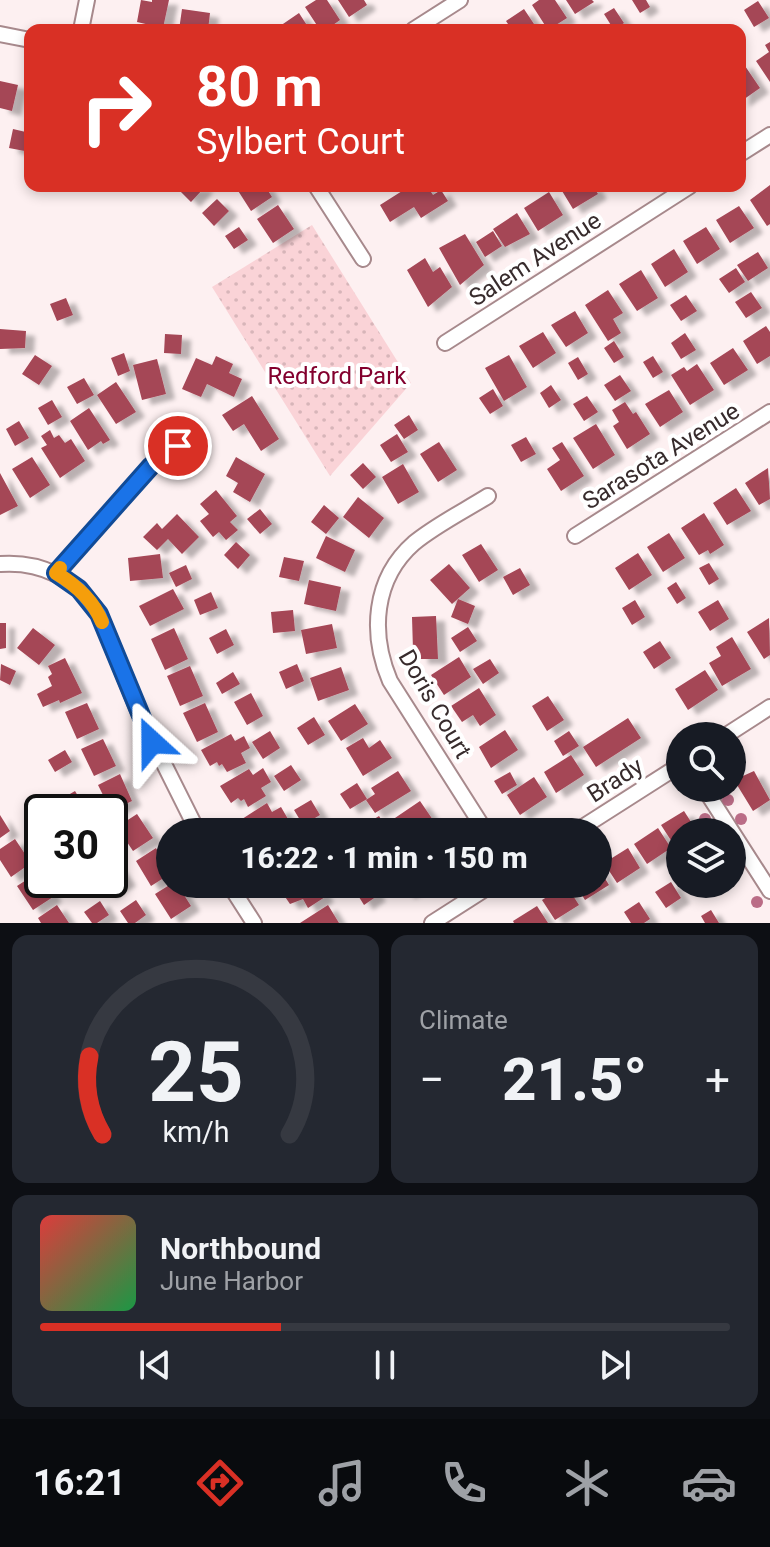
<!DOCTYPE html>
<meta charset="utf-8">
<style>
body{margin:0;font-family:Roboto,sans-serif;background:#242831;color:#f1f3f6;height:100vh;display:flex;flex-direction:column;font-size:30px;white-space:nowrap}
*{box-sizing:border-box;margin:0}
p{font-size:26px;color:#9ea1a6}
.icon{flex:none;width:44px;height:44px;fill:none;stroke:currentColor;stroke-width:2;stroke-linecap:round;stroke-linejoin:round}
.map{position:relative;height:923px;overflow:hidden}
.details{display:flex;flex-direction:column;gap:12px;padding:12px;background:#0d0f14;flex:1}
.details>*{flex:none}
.top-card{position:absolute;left:24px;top:24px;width:722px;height:168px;border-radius:16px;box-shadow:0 4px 12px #0003;background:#d93025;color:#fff;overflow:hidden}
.tools{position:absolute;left:666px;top:722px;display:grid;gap:16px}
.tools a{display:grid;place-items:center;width:80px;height:80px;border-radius:50%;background:#171b24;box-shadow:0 4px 12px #0003;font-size:40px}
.speed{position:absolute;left:24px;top:794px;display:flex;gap:16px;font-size:40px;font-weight:700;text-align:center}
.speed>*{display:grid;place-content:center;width:104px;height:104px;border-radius:50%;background:#171b24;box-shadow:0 4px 12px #0003;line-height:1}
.speed .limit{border:4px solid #111;border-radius:12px;background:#fff;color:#111}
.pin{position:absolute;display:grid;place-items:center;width:68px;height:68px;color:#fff;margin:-34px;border:4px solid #fff;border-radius:50%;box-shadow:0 2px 8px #0007}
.me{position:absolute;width:88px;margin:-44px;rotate:336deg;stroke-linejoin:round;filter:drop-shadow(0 0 6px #0008)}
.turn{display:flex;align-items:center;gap:28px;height:168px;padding:0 40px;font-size:36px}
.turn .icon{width:104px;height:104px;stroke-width:2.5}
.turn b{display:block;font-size:56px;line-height:68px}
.big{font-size:60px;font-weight:800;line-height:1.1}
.details .widget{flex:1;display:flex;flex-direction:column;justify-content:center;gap:12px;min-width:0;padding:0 28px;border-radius:16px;background:#242831}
.details .dial{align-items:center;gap:0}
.dial svg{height:208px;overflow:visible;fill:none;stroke:#363941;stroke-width:7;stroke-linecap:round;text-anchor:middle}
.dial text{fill:#f1f3f6;stroke:none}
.song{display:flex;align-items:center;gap:24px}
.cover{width:96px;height:96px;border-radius:12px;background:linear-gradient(135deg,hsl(0 70% 55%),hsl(140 70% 35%))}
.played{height:8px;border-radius:4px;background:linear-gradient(90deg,#d93025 35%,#363941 35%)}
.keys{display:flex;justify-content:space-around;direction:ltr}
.heat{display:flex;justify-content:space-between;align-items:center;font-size:44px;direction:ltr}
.details .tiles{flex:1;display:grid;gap:12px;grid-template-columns:1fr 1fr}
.widget:last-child{grid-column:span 2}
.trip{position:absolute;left:156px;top:818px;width:456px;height:80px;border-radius:40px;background:#171b24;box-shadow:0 4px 12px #0003;font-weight:800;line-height:80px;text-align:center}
.tabs{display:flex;height:128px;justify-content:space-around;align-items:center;background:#090b0e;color:#9ea1a6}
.tabs .icon{width:56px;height:56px}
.tabs .current{color:#d93025}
.tabs b{font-size:36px;color:#f1f3f6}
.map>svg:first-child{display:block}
.park{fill:url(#park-dots)}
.building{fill:#a54656;filter:url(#shadow)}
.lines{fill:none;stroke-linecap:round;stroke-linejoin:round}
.street-casing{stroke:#a7898c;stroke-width:18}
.street{stroke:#fff;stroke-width:14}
.tree{fill:#ba6c86}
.route-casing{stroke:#114b97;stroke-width:20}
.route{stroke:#1a73e8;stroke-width:14}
.slow{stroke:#f59e0b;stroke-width:14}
.labels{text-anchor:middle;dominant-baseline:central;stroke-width:8;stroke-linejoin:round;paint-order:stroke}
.street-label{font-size:24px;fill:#372b2c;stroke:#fff}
.park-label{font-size:24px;fill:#83002e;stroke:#fff}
</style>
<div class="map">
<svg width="770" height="923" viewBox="0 0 770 923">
<defs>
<pattern id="park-dots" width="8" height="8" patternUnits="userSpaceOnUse" patternTransform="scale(2)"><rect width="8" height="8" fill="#fad3d7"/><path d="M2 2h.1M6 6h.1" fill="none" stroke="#d7b5b9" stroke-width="1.8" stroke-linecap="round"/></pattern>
<filter id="shadow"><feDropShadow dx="9" dy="5" stdDeviation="2" flood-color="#0004"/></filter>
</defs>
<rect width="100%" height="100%" fill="#fdf0f1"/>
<path class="park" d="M312,225l99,158 -81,93 -118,-189z"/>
<path class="building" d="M141,0l11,2v-2h17l-6,28 -26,-6z
M316,0h11l13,20 -14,10h-6l-15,-23z
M338,0h26l3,5 -18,12z
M539,0h16l12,18 -19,12 -16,-25z
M566,0h26l2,2 -19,12z
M632,0h14l4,7 -10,6z
M758,1l11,17 -15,9 -10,-17z
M614,8l10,15 -10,7 -10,-16z
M182,9l28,4 -2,17h-29z
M524,9l14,21h-26l-6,-9z
M299,13l11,17h-27l-3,-4z
M770,42v40l-14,-21 13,-9 -4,-7z
M743,63l17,25 -20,14v-37z
M0,81l18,4 -6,26 -12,-3z
M13,129l17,4v19l-21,-4z
M770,185v39l-3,2 -17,-26z
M183,186h19l2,2 -13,14 -12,-12z
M235,186h30l7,11 -21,14z
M410,186h17l6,9 8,-5 7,11 -27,17 -7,-11 -24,15 -10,-17z
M559,186h34l5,8 -25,15z
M549,192l14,23 -25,16 -14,-23z
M217,199l12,12 -15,15 -12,-13z
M278,205l16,24 -21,14 -16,-24z
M739,206l15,22 -24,15 -14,-23z
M517,213l13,21 -25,13 -12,-18z
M239,227l9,13 -14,9 -9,-13z
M706,227l14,22 -23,15 -14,-23z
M493,231l9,15 -17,11 -9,-15z
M465,234l19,31 -24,20 -21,-37z
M674,249l14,23 -23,15 -14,-23z
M758,252l10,16 -20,13 -11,-16z
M425,258l8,14 7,-5 12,20 -24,20 -21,-37z
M736,268l9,14 -16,11 -10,-14z
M641,270l17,28 -21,13 -18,-27z
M608,290l15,23 -10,6 8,14 -13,8 -23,-36z
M751,292l11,16 -16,10 -11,-16z
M686,295l11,16 -16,10 -11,-16z
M66,298l7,17 -16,6 -7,-17z
M575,311l13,22 -22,14 -15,-22z
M766,326l4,6v24l-13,8 -14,-23z
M0,329l26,2 -1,17 -25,1z
M543,332l13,21 -23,15 -14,-22z
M685,333l11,17 -15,9 -10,-16z
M165,334l17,1 -1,19 -17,-1z
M614,341l10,16 -10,6 -10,-15z
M733,348l15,22 -24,15 -14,-22z
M124,353l6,18 -12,5 -7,-18z
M35,355l17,11 -13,19 -17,-11z
M509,355l18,32 -23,14 -19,-33z
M216,356l17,8 -4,9 13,6 -8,18 -27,-13 -6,13 -19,-8 14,-31 16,7z
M653,356l10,16 -10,6 -10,-16z
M578,357l10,17 -10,6 -10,-17z
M157,359l9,35 -24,6 -9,-35z
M697,364l17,26 -24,15 -19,-30 13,-8 3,4z
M620,375l11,16 -16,10 -11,-16z
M84,378l10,17 -17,9 -10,-17z
M116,382l20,30 -20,12 -19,-29z
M551,385l10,15 -12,8 -9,-15z
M493,389l10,17 -13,8 -11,-16z
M669,390l14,22 -23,15 -15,-23z
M252,396l27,43 -18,12 -17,-27 -11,7 -11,-16z
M587,396l11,16 -14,9 -11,-17z
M52,400l10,17 -14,8 -10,-17z
M625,402l8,12 3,-2 14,22 -23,15 -14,-23 6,-4 -7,-12z
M89,408l21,32 -7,4 -2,-3 -13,9 -18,-29z
M409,415l9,15 -14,9 -10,-14z
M19,421l10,17 -14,8 -9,-17z
M596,424l19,31 -22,14 -20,-31z
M50,430l4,8 5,-3 6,8 6,-4 14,22 -25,17 -19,-30 6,-3 -6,-9z
M397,434l11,18 -17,10 -11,-17z
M526,437l10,17 -15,8 -10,-17z
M439,442l18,28 -19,12 -18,-28z
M562,442l22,34 -23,15 -14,-22 13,-9 -8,-12z
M32,457l18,28 -20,13 -18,-29z
M236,457l29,17 -15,28 -17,-10 5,-9 -12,-7z
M363,463l13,14 -13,12 -13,-14z
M403,464l16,28 -21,12 -16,-27z
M768,468l2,31 -11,6 -14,-22z
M0,473l18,33 -18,9z
M736,488l15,23 -24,14 -14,-22z
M216,490l21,26 -7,6 8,8 -12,10 -7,-8 -6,5 -13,-16 9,-7 -9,-10z
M358,497l26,21 -15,20 -26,-21z
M324,505l15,13 -13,16 -15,-12z
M260,509l12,15 -12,10 -13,-15z
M704,513l20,32 -14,9 -2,-4 -9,5 -18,-27z
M177,514l22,23 -17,17 -14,-15 -11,11 -14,-13 14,-14 5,6z
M669,533l16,25 -22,14 -16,-25z
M326,536l29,14 -10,22 -29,-14z
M236,542l14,13 -12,14 -14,-14z
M481,544l17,26 -19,12 -17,-27z
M638,553l14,22 -23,15 -14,-22z
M160,554l3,24 -33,3 -2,-23z
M284,557l20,4 -5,20 -20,-4z
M709,563l10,16 -10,6 -10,-17z
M449,564l21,24 -18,16 -22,-24z
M186,565l6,14 -16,8 -7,-14z
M520,568l10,17 -17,10 -10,-18z
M309,580l32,7 -5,24 -32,-7z
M676,582l10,16 -9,6 -10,-16z
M173,589l11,20 -34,17 -11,-20z
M211,592l7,16 -18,7 -6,-15z
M458,599l17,7 -7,18 -17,-7z
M635,600l10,17 -13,8 -10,-17z
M718,600l11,19 -19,12 -12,-19z
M293,610l2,21 -22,2 -2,-21z
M436,616l2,43h-19v-9h-6l-1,-33z
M769,618l1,37 -6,4 -17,-27z
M0,623h6v25l-6,1z
M332,624l5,24 -31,6 -5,-24z
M468,627l9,14 -17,11 -9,-14z
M33,628l22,17 -16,20 -22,-17z
M174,628l14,31 -23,11 -14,-31z
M226,629l8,16 -17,9 -8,-16z
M732,637l19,32 -29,17 -13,-23 12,-7 -5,-9z
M660,641l11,17 -17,11 -11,-17z
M459,657l12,20 -27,18 -13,-20z
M65,658l17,35 -22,10 -1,-3 -16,7 -6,-13 15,-8 -4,-9 4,-3 -4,-8z
M490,659l9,14 -16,11 -10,-15z
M1,664l15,7 -6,14 -10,-5z
M297,664l7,17 -18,8 -7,-17z
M190,666l13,30 -23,10 -13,-30z
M341,667l8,23 -31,11 -8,-23z
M705,670l13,20 -30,20 -13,-21z
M233,672l7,12 -18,10 -6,-11z
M479,688l17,27 -16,11 -7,-11 -11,7 -11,-16z
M251,693l12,23 -16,9 -13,-23z
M548,696l16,24 -17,11 -15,-25z
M87,703l12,26 -22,10 -12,-27z
M205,703l13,29 -21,10 -14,-29z
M355,704l13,20 -27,17 -13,-20z
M314,717l11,18 -17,10 -11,-17z
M628,718l13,20 -45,29 -13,-20z
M505,730l13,20 -27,18 -12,-21z
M270,731l10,17 -17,11 -11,-17z
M569,731l10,15 -16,10 -9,-15z
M231,734l4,7 9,-5 6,12 -9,5 5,10 -19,9 -5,-8 -3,2 -2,-4 -7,4 -9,-16z
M363,738l6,10 11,-8 12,18 -29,18 -17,-28z
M103,739l13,27 -22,10 -13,-27z
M65,750l7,12 -17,10 -7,-12z
M571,755l13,20 -28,18 -12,-21z
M291,765l10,15 -17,11 -10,-15z
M263,768l8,14 -10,6 5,8 -18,11 -4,-8 -3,2 -3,-3 -7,5 -11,-17 29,-17 4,6z
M398,771l13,20 -36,22 -9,-13 9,-6 -4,-6z
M754,771l16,29 -17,11 -19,-31z
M510,772l7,13 -15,9 -8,-13z
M120,774l12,27 -21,10 -13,-26z
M534,777l13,20 -27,18 -13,-20z
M357,783l10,16 -17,10 -10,-15z
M75,791l9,15 -10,6h-10l-6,-11z
M311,800l9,15 -17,10 -9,-15z
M420,801l13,19 -18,12h-15l-8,-12z
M267,803l5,9 9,-5 7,12 -8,5 4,6 -38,2 -7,-11z
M684,811l11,17 -7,4h-8v5l-8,5 -11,-17z
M137,814l16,24 -20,13 -16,-24z
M0,815l10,16 -10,7z
M379,816l9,14 -17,2 -5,-8z
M658,828l13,20 -24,16 -13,-20z
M15,839l16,24 -20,14 -11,-17v-11z
M156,848l14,26 -19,12 -15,-25z
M628,848l12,20 -23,15 -13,-20z
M117,866l10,15 -19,12 -8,-13h10v-10z
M598,867l11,18 -24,15 -10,-16h23z
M37,873l16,24 -20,13 -16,-24z
M62,880h25l-19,10z
M671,882l10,16 -15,10 -11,-16z
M171,884h6l14,22 -20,13 -16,-25z
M286,884h30l9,13 -17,11 -5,-9 -13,5 -11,-16z
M362,884h7l8,12 -13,9 -10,-16z
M400,884h23l-17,10z
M566,885l13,20 -24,15 -13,-20z
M136,900l10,15 -11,8h-7l-8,-12z
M100,901l9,14 -12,8h-5l-8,-11z
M639,902l11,17 -6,4h-13l-7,-11z
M57,905l12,18h-28l-3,-5z
M328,905l11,18h-39z
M537,906l11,17h-34l-1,-2z
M711,910l8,13h-14l-4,-7z"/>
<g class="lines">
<defs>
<path id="street" d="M81,30l6,-30
M413,30l47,-30
M0,34l30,6
M740,154l30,-19
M316,186l47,73
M445,343l245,-157
M575,536l195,-124
M0,564c41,-3 76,14 99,50l43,106 56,112
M56,573l95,-107 27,-20
M725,736l45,-29
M704,788l66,103
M486,832l-96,-151c-20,-47 -17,-102 24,-138 22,-18 50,-32 74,-47
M575,832l105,-67
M229,884l25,39
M432,923l61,-39"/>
</defs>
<use href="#street" class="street-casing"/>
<use href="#street" class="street"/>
</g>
<g class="tree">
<circle cx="728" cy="800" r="6"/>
<circle cx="705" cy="819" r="6"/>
<circle cx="741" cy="819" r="6"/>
<circle cx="757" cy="902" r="6"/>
</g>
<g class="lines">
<defs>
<path id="route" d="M152,742l-53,-128 -20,-25 -23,-16 95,-107 27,-20"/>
</defs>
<use href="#route" class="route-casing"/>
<use href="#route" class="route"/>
<path class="slow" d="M60,568l-4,5c20,12 37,27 46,49"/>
</g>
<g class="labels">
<g class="street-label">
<text transform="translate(535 259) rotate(-33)">Salem Avenue</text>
<text transform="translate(661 456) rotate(-32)">Sarasota Avenue</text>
<text transform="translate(435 704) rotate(60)">Doris Court</text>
<text transform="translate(615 780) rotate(-33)">Brady</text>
</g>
<g class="park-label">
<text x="337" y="376">Redford Park</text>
</g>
</g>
</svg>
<div class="tools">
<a><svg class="icon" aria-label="search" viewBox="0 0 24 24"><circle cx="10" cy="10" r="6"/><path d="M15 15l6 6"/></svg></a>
<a><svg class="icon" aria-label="layers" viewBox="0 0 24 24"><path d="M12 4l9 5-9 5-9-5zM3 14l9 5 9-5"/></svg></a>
</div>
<div class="speed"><div class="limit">30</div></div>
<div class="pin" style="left:178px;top:446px;background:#d93025"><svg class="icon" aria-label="arrive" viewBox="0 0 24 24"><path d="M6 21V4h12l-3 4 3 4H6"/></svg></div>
<svg class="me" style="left:152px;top:742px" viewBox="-20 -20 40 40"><path d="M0-17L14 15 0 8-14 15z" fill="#1a73e8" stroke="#fff" stroke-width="4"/></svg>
<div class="trip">16:22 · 1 min · 150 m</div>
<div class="top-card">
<div class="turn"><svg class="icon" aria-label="right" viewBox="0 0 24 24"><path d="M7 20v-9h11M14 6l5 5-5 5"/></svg><div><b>80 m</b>Sylbert Court</div></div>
</div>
</div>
<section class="details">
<div class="tiles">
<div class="widget dial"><svg viewBox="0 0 100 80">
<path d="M14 69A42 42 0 1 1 86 69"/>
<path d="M14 69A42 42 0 0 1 9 39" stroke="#d93025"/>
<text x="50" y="56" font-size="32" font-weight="700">25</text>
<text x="50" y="72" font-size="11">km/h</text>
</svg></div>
<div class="widget"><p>Climate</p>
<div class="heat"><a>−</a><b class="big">21.5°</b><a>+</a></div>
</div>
<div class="widget">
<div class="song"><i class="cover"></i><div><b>Northbound</b><p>June Harbor</p></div></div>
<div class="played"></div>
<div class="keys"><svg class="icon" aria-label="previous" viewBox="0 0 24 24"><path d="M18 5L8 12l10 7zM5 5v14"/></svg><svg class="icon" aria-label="pause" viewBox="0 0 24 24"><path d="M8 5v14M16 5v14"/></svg><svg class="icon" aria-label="next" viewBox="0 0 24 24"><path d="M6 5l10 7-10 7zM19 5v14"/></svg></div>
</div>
</div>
</section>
<nav class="tabs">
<b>16:21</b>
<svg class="icon current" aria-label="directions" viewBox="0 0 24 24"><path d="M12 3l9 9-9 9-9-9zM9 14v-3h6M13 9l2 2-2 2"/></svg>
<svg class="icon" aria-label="music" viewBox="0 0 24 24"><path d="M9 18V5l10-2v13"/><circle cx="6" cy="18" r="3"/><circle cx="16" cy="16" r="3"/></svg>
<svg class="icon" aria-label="phone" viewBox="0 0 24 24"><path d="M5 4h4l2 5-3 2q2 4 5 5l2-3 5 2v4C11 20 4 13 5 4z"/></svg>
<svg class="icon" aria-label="climate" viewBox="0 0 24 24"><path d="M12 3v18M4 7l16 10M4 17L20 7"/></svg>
<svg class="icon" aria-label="car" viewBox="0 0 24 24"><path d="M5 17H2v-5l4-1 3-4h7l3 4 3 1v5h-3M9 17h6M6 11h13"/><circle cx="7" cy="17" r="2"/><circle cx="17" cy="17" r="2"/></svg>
</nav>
